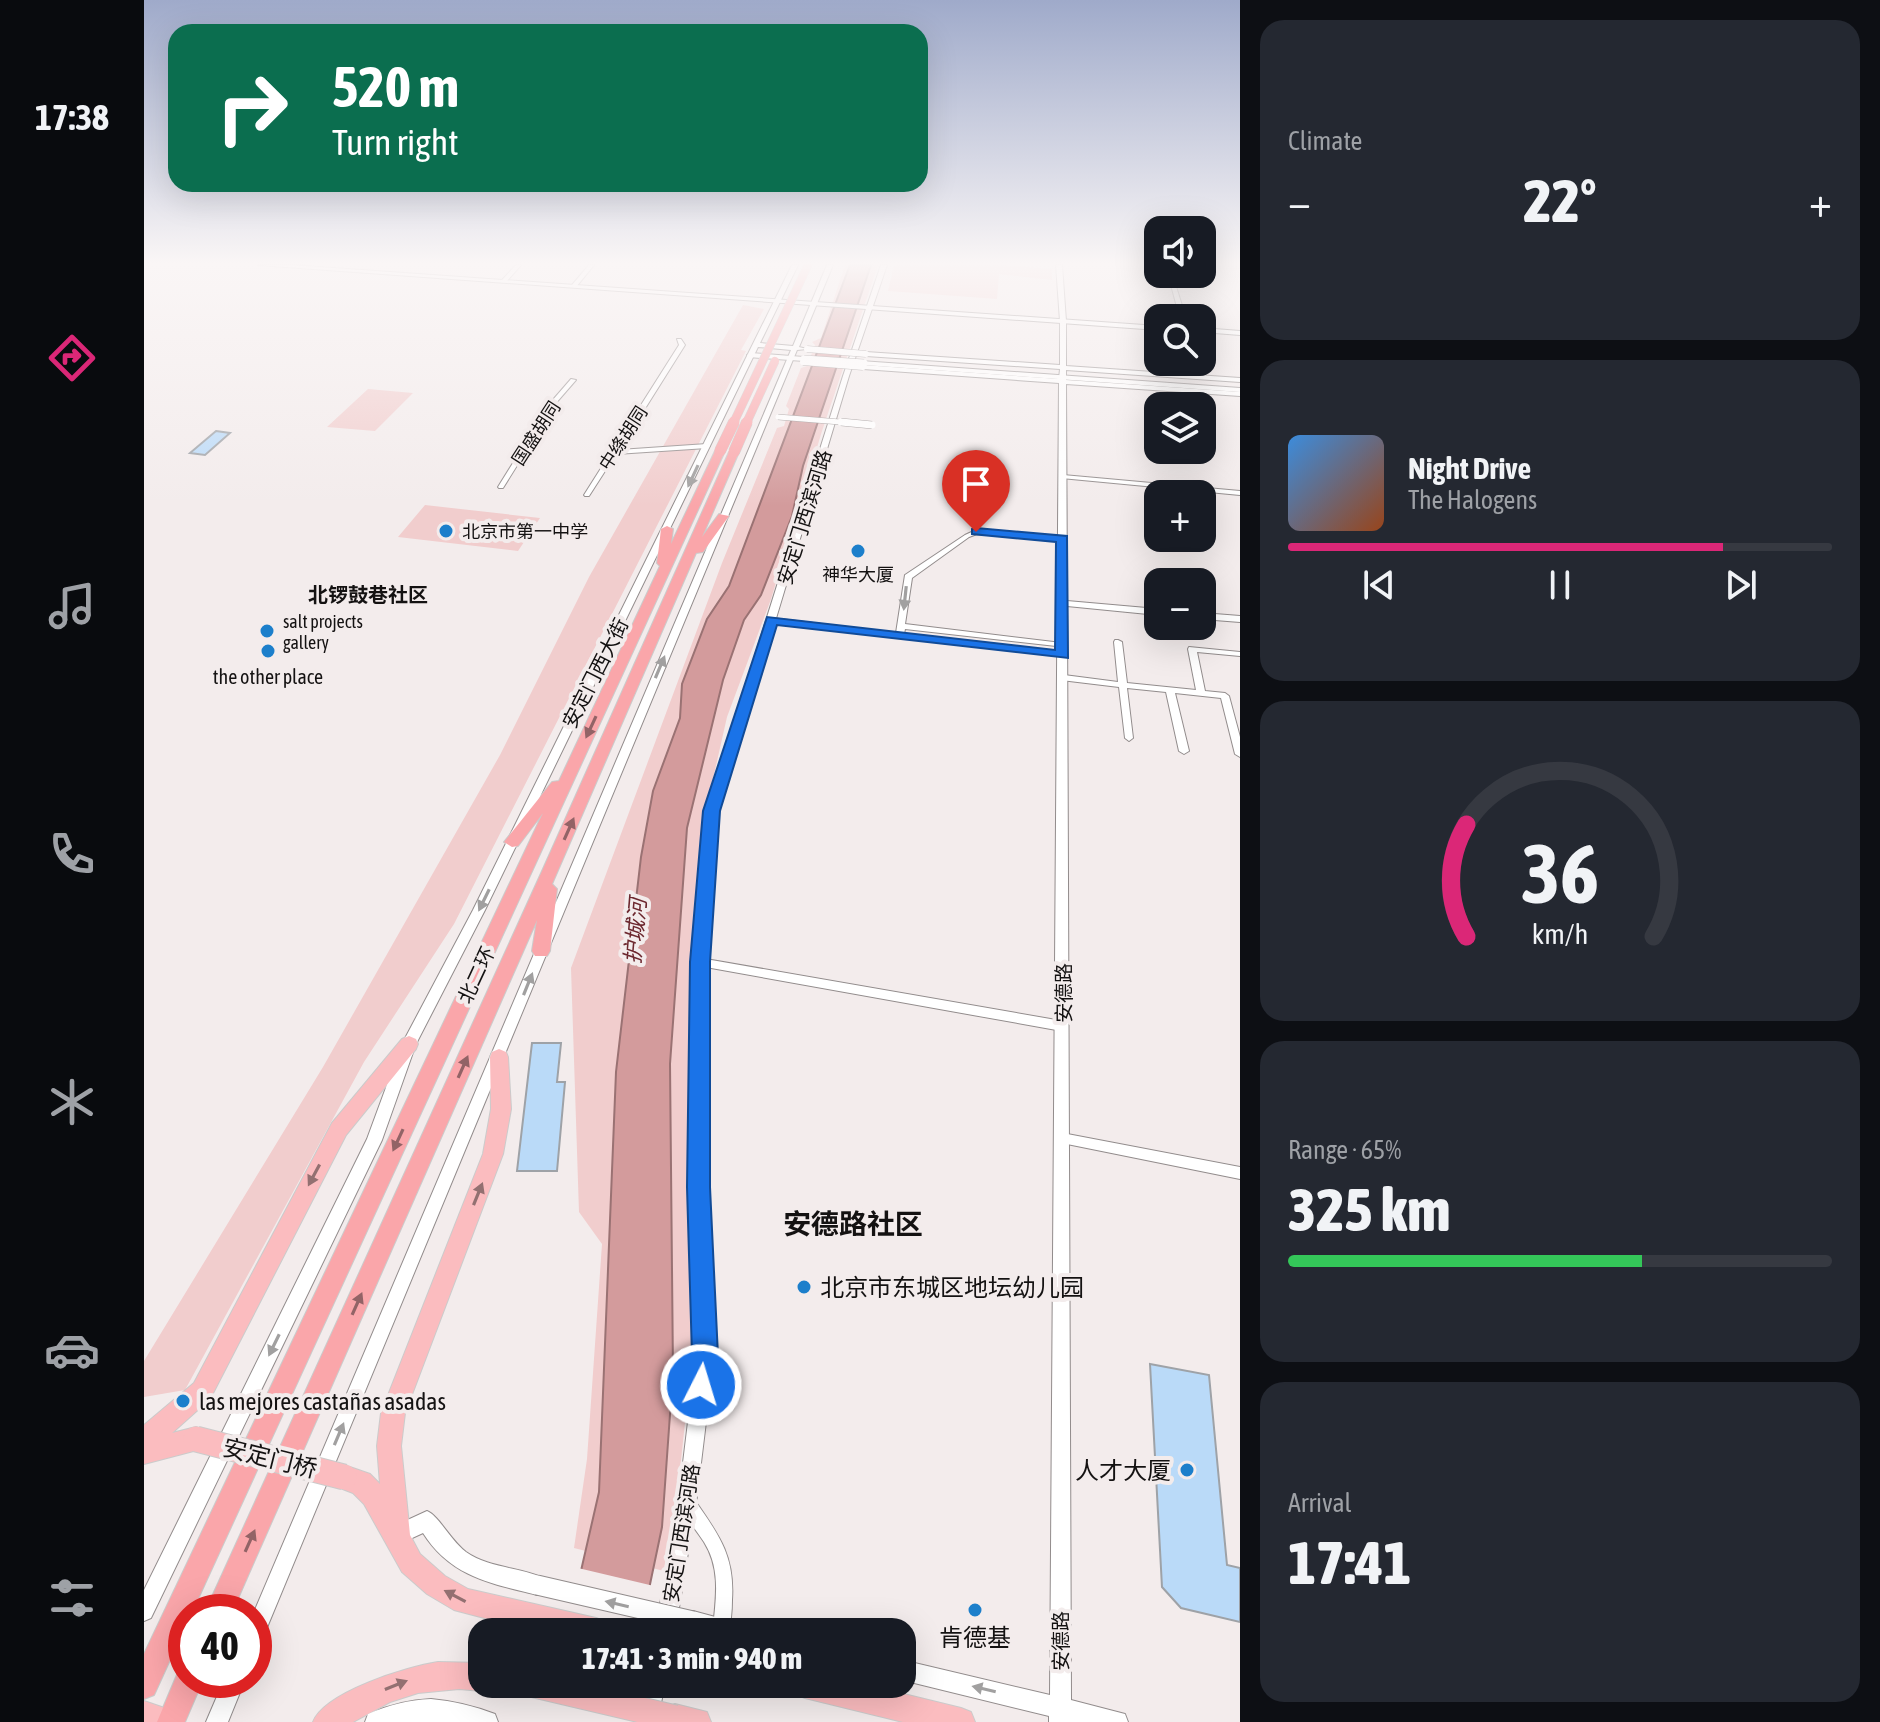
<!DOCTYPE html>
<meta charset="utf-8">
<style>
body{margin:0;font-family:"Asap Condensed","Noto Sans SC",sans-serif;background:#242831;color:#f1f3f6;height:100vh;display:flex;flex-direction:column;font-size:30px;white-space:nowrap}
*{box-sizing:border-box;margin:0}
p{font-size:26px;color:#9ea1a6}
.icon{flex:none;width:44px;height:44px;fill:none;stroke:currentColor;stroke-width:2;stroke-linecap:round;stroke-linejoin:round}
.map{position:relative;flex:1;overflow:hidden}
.details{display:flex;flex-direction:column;gap:20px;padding:20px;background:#0d0f14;width:640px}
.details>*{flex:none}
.guide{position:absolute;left:24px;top:24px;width:760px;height:168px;border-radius:24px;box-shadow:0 8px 32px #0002;background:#0b6e4f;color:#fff;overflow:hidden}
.controls{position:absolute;left:1000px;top:216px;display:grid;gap:16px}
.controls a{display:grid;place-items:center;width:72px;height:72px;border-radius:16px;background:#171b24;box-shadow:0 8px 32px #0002;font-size:40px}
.speed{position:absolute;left:24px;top:1594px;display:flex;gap:16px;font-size:40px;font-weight:700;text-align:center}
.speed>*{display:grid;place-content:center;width:104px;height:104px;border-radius:50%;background:#171b24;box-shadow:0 8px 32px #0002;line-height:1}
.speed .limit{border:12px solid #d22;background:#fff;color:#111}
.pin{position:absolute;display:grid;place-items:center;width:68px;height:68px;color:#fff;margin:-82px -34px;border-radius:50% 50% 50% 0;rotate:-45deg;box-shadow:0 0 8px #0007}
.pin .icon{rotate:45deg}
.me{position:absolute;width:88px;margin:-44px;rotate:5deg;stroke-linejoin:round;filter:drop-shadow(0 0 6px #0008)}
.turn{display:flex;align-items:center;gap:28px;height:168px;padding:0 32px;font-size:36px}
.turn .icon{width:104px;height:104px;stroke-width:2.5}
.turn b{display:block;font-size:56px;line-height:68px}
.big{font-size:60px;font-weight:800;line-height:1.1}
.details .widget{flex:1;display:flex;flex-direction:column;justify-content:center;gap:12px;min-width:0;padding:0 28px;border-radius:24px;background:#242831}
.details .dial{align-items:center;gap:0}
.dial svg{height:208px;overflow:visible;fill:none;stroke:#363941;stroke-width:7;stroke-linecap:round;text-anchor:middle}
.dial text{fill:#f1f3f6;stroke:none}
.song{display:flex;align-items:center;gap:24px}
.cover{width:96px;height:96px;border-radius:12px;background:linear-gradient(135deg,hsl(210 70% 55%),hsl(20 70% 35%))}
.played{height:8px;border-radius:4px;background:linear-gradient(90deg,#db2777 80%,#363941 80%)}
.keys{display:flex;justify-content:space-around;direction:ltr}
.heat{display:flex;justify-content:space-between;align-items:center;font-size:44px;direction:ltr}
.charge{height:12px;border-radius:6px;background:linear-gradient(90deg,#34c759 65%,#363941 0)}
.trip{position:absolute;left:324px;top:1618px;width:448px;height:80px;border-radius:24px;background:#171b24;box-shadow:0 8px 32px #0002;font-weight:800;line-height:80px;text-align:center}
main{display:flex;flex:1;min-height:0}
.menu{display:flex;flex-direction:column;width:144px;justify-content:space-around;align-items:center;background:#090b0e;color:#9ea1a6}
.menu .icon{width:56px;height:56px}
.menu .on{color:#db2777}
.menu b{font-size:36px;color:#f1f3f6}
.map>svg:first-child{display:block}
.green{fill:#f1cdcd}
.water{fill:#d39b9c;stroke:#9a7273;stroke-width:2}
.pier{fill:#f3ecec}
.building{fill:#badaf8;stroke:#9ea2a7;stroke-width:2}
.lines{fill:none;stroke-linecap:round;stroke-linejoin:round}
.minor-casing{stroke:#928c8c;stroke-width:2}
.tertiary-casing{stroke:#928c8c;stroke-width:2}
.secondary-casing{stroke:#928c8c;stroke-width:2}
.primary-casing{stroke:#cbcbcb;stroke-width:2}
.trunk-casing{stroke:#cbcbcb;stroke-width:2}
.minor{fill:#fff;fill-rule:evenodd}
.tertiary{fill:#fff;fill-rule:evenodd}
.secondary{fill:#fff;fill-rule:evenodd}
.primary{fill:#fbbcbf;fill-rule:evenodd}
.trunk{fill:#faa6aa;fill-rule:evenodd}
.minor-bridge-far1-casing{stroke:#928c8c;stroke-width:6;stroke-linecap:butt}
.minor-bridge-casing{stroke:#928c8c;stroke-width:8;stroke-linecap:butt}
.tertiary-bridge-far1-casing{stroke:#928c8c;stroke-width:7;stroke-linecap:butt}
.tertiary-bridge-casing{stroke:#928c8c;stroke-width:21;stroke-linecap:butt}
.secondary-bridge-casing{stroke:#928c8c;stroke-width:8;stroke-linecap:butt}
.primary-bridge-casing{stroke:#cbcbcb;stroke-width:27;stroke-linecap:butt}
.trunk-bridge-far1-casing{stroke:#cbcbcb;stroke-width:9;stroke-linecap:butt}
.trunk-bridge-casing{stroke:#cbcbcb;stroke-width:12;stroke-linecap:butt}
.minor-bridge-far1{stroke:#fff;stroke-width:5}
.minor-bridge{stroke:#fff;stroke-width:7}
.tertiary-bridge-far1{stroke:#fff;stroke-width:6}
.tertiary-bridge{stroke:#fff;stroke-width:19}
.secondary-bridge{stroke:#fff;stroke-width:7}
.primary-bridge{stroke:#fbbcbf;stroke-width:25}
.trunk-bridge-far1{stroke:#faa6aa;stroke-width:8}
.trunk-bridge{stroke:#faa6aa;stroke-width:11}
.oneway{fill:#a1a0a0}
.oneway2{fill:#926366}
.oneway3{fill:#937071}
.route{fill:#1a73e8;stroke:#114b97;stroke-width:2}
.poi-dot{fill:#1c7fcb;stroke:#f3ecec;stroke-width:3}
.labels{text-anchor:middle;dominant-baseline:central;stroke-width:8;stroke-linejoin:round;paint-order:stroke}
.far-street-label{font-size:18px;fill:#141212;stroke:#f3ecec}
.far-poi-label{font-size:18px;fill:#141212;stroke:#f3ecec;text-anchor:start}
.street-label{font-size:20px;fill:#141212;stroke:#f3ecec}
.far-quarter-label{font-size:20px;font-weight:bold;fill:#141212;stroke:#f3ecec}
.poi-label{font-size:20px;fill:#141212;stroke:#f3ecec}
.water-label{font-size:22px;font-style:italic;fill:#6c272e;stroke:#f3ecec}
.near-poi-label{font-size:24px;fill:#141212;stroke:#f3ecec;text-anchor:start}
.near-street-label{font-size:24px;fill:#141212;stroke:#f3ecec}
.near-quarter-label{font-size:28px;font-weight:bold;fill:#141212;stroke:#f3ecec}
</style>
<main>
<nav class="menu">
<b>17:38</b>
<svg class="icon on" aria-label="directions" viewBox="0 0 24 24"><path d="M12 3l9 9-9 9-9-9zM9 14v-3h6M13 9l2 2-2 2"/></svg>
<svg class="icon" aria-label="music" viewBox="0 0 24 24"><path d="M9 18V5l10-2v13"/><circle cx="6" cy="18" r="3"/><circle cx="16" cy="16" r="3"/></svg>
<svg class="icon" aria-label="phone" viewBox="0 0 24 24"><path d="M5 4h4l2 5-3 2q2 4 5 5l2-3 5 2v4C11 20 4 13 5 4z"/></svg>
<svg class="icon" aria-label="climate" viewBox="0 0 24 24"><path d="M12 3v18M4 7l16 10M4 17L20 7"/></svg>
<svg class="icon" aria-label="car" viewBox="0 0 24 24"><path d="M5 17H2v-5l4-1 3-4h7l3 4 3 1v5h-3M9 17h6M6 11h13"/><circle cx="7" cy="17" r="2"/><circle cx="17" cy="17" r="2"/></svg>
<svg class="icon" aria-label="filters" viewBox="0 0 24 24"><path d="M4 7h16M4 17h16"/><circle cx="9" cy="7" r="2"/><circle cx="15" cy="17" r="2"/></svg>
</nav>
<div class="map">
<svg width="1096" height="1722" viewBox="0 0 1096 1722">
<rect width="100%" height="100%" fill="#f3ecec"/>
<path class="green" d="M701,265h33l-56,166 -51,168 -44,118 -26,115 -11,135 2,391 -11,102 -17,111 -90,-23 13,-89 15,-215 -23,-32 -8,-244 151,-405 55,-135 7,-2 5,-17 -3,-3 15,-38 6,-2 8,-21 -3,-3 9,-4z
M750,265h111l47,4v11l-53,-6 -2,25 -109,-8z
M599,305l21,4 -23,41 5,1 -292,573 -90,138 -179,328 -41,7v-36l179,-294 177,-312 89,-178z
M224,389l45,4 -38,38 -48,-4z
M281,505l115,13 -22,33 -120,-14z"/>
<path class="water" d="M706,265h21l-68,201 -11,50 -31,79 -17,25 -21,60 -36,148 -17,236 3,308 -11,155 -22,105h-73l32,-140 17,-420 25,-215 12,-66 27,-73 2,-34 25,-65 22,-33z"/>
<path class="pier" d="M434,1568l76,18 -10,46h-81z
M407,1684h82l-8,38h-82z"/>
<path class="building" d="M72,431l14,2 -25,22 -15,-2z
M388,1043h29l-4,39h8l-8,89h-40z
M1006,1364l59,11 18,190 13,3v54l-59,-14 -19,-21z"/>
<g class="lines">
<defs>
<path id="minor" d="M372,265h5l-15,17h-4v-2z
M445,265h5l-18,22h-4v-2z
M1024,274h4l14,44h-6z
M533,339h4l4,6 -66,105 88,-6 3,2 -3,2 -91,6 -27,42h-4l-1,-1 95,-150z
M427,379l5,1 -20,23 -53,85h-4l-1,-1 53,-85z
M919,475l177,16v4l-179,-17v-2z
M832,530l86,7 4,2 -4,2 -85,-7 -8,3 -57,41 -7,46 157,19h3v4l-160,-18 -1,5 159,19h3v4l-294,-35 -4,-2 4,-2 124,15 9,-58 60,-40z
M971,640h3l4,2 5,41 69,7 -8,-41 1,-2 51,5v4l-43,-4 8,39 20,2 4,3 11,41v20l-5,-3 -14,-56 -46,-5 14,58 -5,3 -5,-3 -13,-59 -39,-4 6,50 -4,3 -4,-3 -6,-51 -58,-7 -1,-2 4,-3 54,7 -4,-40z
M556,958l362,63 4,2 2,3 -2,3 -4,2 -362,-65 -4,-1 -1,-3 1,-3z
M918,1133l178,34v12l-178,-36 -4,-1 -2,-4 2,-4z
M544,1497l6,2c24,35 41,56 38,101 0,11 -1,22 -4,32h-14l-1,-4c3,-30 8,-59 -9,-86 -8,-12 -18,-24 -24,-37l2,-6z"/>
<path id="tertiary" d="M648,265h6l-38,78 33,3 34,-81h6l-34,82 8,2 -10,1 -536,1292 -7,3v-33l537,-1262 -33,-3 -273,563 -69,134 -34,96 -231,478 -7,3v-31l223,-451 35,-95 71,-134z
M737,265h6l-38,111 -131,435 -11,151 -1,225 8,169 -18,148 -21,128h-20l23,-128 18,-148 -6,-169 3,-225 13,-151 137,-435z
M912,265h6l4,56v45l174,12v4l-174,-12v10l174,12v4l-174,-12 1,217 91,8v6l-91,-9 4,1094 54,14 3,8h-79v-6l-147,-36v-20l148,35 9,-1312 -196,-14 -3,-2 3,-2 196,14 1,-10 -194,-13 -3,-2 3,-2 194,13v-44z
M1058,613l38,3v6l-38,-3z
M283,1511c12,5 24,30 39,41 23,16 53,15 78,26l3,7 -3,7 -7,3c-47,-12 -86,-18 -114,-62l-26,12 -7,-3 -3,-7 3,-7z
M549,1611l52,14 3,7 -55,-1 -7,-3 -3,-7 3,-7z
M80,1680h21l-17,42h-22z
M501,1684h20l-8,38h-16l-3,-7z
M287,1699c22,2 43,7 64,15l3,8h-133l3,-8c21,-9 40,-14 63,-15z"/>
<path id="secondary" d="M114,265h33l867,61v4z
M1058,328l38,3v4l-38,-3z
M607,353l53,4 4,2 -4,2 -56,-4 -1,-2z
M717,361l379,27v4l-376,-27h-3z"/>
<path id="primary" d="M265,1036l7,3 2,5 -2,5 -70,86 -136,264 -38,34 24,-6 9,3 3,9 -3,9 -61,16v-39l50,-42 138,-260 70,-84z
M355,1049l7,3 2,5 3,52 -8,45 -98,259 -4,33 9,89 10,19 25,22 23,13 128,29 10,4 4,10h-72l-84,-22 -27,-16 -25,-22 -38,-68 -11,-11 -18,-7 -3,-9 3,-9 9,-3 26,9 10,10 -3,-38 4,-33 102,-259 8,-45 -1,-52 2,-5z
M294,1662l44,1v21h11l-1,3 -10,4 -23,-2 -41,4 -28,9 -37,20h-40c12,-30 93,-55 125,-60z
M647,1684h72l98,24 10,4 4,10h-72l-98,-24 -10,-4z
M0,1701l32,11 4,10h-36z
M531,1704l32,8 4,10h-49l-1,-4 4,-10z"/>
<path id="trunk" d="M572,449l9,2 -533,1161h-6v13l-32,70 -10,4v-45l399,-841 -25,33 -6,1 -8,-5 48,-60 7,-1 101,-215 -3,-3 4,-34 6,-3 6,3 -2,15z
M590,449l5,3 -37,85 17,-23 10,2 -26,36 -7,1 -144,331 5,5 -7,62 -3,5h-12l-3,-5 5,-31 -305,692h-27l338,-743 186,-417z
M42,1667v13h17l-18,42h-28l22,-52z"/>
</defs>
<use href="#minor" class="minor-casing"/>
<use href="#tertiary" class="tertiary-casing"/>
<use href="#secondary" class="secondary-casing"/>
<use href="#primary" class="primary-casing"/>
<use href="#trunk" class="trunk-casing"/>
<use href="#minor" class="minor"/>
<use href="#tertiary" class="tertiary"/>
<use href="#secondary" class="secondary"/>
<use href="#primary" class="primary"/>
<use href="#trunk" class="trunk"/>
<defs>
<path id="minor-bridge-far1" d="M634,417l87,7"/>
<path id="minor-bridge" d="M697,422l31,3"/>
<path id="tertiary-bridge-far1" d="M663,349l59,5
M659,362l60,5"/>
<path id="tertiary-bridge" d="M393,1585l156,36"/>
<path id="secondary-bridge" d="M660,359l60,4"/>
<path id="primary-bridge" d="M52,1439l148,38
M387,1684l144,34"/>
<path id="trunk-bridge-far1" d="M589,424l75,-159
M602,424l29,-63"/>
<path id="trunk-bridge" d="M576,451l14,-29
M590,452l13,-30"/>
</defs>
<use href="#minor-bridge-far1" class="minor-bridge-far1-casing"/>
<use href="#minor-bridge" class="minor-bridge-casing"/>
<use href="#tertiary-bridge-far1" class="tertiary-bridge-far1-casing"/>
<use href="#tertiary-bridge" class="tertiary-bridge-casing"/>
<use href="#secondary-bridge" class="secondary-bridge-casing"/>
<use href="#primary-bridge" class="primary-bridge-casing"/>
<use href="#trunk-bridge-far1" class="trunk-bridge-far1-casing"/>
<use href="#trunk-bridge" class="trunk-bridge-casing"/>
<use href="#minor-bridge-far1" class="minor-bridge-far1"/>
<use href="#minor-bridge" class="minor-bridge"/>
<use href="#tertiary-bridge-far1" class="tertiary-bridge-far1"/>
<use href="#tertiary-bridge" class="tertiary-bridge"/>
<use href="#secondary-bridge" class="secondary-bridge"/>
<use href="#primary-bridge" class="primary-bridge"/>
<use href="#trunk-bridge-far1" class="trunk-bridge-far1"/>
<use href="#trunk-bridge" class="trunk-bridge"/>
</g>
<defs><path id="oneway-solid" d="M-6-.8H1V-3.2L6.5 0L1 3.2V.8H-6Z" transform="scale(2)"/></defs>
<g class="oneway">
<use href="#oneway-solid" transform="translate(549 476) rotate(115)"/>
<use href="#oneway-solid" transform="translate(761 598) rotate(96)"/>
<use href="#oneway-solid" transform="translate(516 667) rotate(-67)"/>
<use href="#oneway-solid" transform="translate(340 900) rotate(116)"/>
<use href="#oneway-solid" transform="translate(384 984) rotate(-68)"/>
<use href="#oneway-solid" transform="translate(130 1345) rotate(116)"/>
<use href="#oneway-solid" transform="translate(195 1434) rotate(-67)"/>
<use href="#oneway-solid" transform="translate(473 1604) rotate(-167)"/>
<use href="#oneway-solid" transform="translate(840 1689) rotate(-167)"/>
</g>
<g class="oneway2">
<use href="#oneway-solid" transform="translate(447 727) rotate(115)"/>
<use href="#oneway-solid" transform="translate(425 829) rotate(-66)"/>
<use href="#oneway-solid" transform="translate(319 1067) rotate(-66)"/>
<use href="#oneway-solid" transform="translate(254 1140) rotate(115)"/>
<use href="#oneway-solid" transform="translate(213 1304) rotate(-66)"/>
<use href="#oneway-solid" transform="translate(106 1541) rotate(-66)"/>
</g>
<g class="oneway3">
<use href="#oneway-solid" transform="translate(170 1175) rotate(118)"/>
<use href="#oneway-solid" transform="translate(334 1194) rotate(-68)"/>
<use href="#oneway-solid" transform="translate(311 1596) rotate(-152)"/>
<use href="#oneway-solid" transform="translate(252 1685) rotate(-22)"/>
</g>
<linearGradient id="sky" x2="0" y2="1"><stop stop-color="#9faaca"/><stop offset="0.52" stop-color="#faf6f6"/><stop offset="1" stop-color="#faf6f6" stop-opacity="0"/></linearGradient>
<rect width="1096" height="506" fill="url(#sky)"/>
<path class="route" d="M832,528l91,8 1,122 -291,-33 -57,186 -10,151v225l8,169 -7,39 -10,4 -9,-4 -4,-10 4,-29 -5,-169 3,-225 13,-151 64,-194 288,33 1,-108 -84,-8v-5z"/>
<g class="poi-dot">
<circle cx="302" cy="531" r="8"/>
<circle cx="714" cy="551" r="8"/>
<circle cx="123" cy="631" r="8"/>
<circle cx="124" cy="651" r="8"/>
<circle cx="660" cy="1287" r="8"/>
<circle cx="39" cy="1401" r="8"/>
<circle cx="1043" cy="1470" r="8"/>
<circle cx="831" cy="1610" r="8"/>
</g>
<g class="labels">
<g class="far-street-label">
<text transform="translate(392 433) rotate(-57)">国盛胡同</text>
<text transform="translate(479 438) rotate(-57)">中绦胡同</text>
</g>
<g class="far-poi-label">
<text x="318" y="531">北京市第一中学</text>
<text x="714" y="574" text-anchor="middle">神华大厦</text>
<text x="139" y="621">salt projects<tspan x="139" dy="21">gallery</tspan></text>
</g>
<g class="street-label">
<text transform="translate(660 517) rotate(-73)">安定门西滨河路</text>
<text transform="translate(451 673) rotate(-63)">安定门西大街</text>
<text transform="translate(332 975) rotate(-65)">北二环</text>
<text transform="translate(919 993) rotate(-90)">安德路</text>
<text transform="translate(537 1533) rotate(-81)">安定门西滨河路</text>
<text transform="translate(916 1641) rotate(-90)">安德路</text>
</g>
<g class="far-quarter-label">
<text x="224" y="594">北锣鼓巷社区</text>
</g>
<g class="poi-label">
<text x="124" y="676">the other place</text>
</g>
<g class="water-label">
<text transform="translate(491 931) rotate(-85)">护城河</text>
</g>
<g class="near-poi-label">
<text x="676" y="1287">北京市东城区地坛幼儿园</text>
<text x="55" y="1401">las mejores castañas asadas</text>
<text x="1027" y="1470" text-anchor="end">人才大厦</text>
<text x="831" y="1637" text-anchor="middle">肯德基</text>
</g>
<g class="near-street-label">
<text transform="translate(126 1458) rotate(14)">安定门桥</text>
</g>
<g class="near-quarter-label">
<text x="709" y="1224">安德路社区</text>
</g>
</g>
</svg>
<div class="controls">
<a><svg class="icon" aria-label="sound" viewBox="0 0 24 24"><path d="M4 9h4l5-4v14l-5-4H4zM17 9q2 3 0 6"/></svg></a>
<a><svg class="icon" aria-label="search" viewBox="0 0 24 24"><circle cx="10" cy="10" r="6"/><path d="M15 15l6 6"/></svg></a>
<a><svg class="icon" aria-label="layers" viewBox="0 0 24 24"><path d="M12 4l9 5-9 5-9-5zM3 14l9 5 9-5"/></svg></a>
<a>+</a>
<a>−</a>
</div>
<div class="speed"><div class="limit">40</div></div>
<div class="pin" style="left:832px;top:532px;background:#d93025"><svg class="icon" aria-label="arrive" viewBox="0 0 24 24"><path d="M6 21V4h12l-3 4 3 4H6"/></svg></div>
<svg class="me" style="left:557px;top:1385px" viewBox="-20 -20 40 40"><circle r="17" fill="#1a73e8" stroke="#fff" stroke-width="3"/><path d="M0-11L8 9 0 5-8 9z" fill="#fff"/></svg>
<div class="trip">17:41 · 3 min · 940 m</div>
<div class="guide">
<div class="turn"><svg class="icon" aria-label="right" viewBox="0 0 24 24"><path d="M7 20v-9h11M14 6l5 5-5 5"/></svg><div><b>520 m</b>Turn right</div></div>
</div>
</div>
<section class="details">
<div class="widget"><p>Climate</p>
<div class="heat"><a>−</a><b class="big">22°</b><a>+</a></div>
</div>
<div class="widget">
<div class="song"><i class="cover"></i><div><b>Night Drive</b><p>The Halogens</p></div></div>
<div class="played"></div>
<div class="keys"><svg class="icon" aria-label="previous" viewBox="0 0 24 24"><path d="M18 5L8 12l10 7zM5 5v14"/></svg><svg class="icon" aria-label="pause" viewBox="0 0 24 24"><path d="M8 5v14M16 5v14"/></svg><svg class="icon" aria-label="next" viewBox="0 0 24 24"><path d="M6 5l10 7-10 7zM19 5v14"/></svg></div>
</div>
<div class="widget dial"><svg viewBox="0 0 100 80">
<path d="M14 69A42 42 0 1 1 86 69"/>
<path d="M14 69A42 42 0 0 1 14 26" stroke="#db2777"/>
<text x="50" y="56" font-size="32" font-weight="700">36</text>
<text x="50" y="72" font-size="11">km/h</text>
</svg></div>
<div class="widget"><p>Range · 65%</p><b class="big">325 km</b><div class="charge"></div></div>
<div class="widget"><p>Arrival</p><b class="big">17:41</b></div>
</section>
</main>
